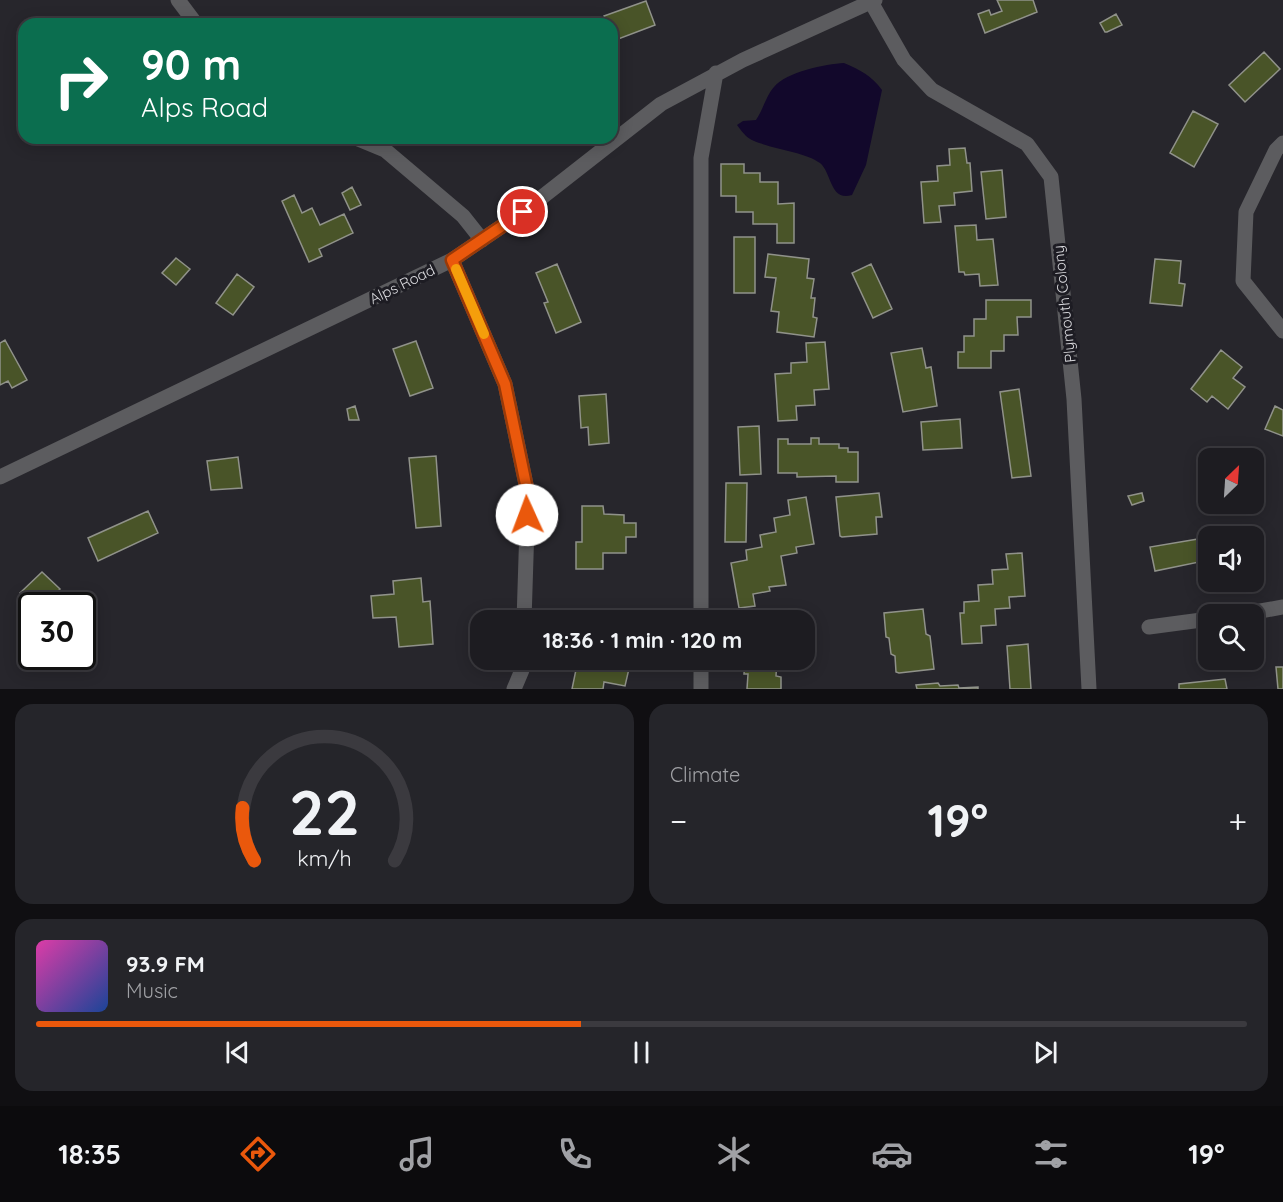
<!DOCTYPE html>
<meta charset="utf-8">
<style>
body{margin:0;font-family:Quicksand,sans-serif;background:#25252a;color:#f1f3f6;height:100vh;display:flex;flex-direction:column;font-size:22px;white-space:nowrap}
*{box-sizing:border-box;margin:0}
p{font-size:20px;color:#a0a1a5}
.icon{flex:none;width:33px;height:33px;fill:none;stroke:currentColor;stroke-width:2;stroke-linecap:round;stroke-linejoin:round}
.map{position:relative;height:689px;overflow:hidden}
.details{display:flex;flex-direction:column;gap:15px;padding:15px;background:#100f12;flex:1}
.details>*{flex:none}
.guide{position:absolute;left:18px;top:18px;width:600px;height:126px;border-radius:18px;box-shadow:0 3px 15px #0003,0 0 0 2px #3b3a3f;background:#0b6e4f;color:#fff;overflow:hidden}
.needle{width:39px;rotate:25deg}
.buttons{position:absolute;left:1198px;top:448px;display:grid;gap:12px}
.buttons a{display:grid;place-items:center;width:66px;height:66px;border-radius:12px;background:#1d1c21;box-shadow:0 3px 15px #0003,0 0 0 2px #3b3a3f;font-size:30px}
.speed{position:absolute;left:18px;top:592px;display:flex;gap:12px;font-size:30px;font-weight:700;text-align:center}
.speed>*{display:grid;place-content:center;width:78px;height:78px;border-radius:50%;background:#1d1c21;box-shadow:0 3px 15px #0003,0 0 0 2px #3b3a3f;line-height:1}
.speed .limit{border:3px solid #111;border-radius:9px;background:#fff;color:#111}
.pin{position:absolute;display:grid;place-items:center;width:51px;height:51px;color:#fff;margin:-26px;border:3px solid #fff;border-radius:50%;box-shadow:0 2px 6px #0007}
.me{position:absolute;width:66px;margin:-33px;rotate:358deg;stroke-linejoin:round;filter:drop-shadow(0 0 4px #0008)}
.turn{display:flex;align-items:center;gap:21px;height:126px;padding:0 24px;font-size:27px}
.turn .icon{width:78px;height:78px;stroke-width:2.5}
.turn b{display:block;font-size:42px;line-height:51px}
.big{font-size:45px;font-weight:800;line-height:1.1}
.details .card{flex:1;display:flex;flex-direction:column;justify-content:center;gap:9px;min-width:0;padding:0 21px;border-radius:18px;background:#25252a}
.details .dial{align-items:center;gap:0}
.dial svg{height:156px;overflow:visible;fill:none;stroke:#3b3a3f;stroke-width:7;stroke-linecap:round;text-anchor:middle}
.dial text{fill:#f1f3f6;stroke:none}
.song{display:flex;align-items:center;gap:18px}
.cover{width:72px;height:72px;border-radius:9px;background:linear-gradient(135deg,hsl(320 70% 55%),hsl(220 70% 35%))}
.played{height:6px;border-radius:3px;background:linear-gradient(90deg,#ea580c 45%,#3b3a3f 45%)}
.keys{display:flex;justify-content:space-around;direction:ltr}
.heat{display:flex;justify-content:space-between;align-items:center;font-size:33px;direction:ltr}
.details .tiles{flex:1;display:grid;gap:15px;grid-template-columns:1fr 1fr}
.card:last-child{grid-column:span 2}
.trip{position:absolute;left:470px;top:610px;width:345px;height:60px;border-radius:18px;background:#1d1c21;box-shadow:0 3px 15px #0003,0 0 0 2px #3b3a3f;font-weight:800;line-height:60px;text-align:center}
.menu{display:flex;height:96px;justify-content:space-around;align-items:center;background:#0c0b0d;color:#a0a1a5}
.menu .icon{width:42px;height:42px}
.menu .active{color:#ea580c}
.menu b{font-size:27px;color:#f1f3f6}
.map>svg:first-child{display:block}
.water{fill:#12082b}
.building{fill:#495428;stroke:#90928a;stroke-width:1.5}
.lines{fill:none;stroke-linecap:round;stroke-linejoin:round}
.minor{stroke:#5c5c5f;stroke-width:15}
.route-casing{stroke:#983908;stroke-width:15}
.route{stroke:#ea580c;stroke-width:10}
.slow{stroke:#f59e0b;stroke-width:10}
.labels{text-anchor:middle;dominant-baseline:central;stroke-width:6;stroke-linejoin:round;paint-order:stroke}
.street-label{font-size:15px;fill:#dbdbdf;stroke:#1d1c23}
</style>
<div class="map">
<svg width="1283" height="689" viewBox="0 0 1283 689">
<rect width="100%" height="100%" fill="#27262c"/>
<path class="water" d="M844,63c16,7 27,12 38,27l-16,75 -14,30c-22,7 -20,-22 -32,-32 -17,-13 -61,-15 -74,-27 -3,-3 -6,-7 -9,-11l6,-4 13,-1c7,-10 10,-24 18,-33 12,-15 52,-23 70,-24z"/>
<path class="building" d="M997,0h36l4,12 -52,21 -7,-19 11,-4 2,5 11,-4z
M646,1l9,24 -42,16 -1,-17h-5l-3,-8z
M1116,14l6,11 -15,7h-2l-5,-9z
M1264,52l16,17 -35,33 -16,-17z
M1193,111l25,13 -24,43 -24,-14z
M965,148l2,15h3l2,28 -18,2 1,12 -16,1 2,16 -17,1 -3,-41 17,-1 -1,-15 13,-1 -1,-16z
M721,164h23v9h16v9h18v22l16,-1v40h-17v-19h-24v-12h-17v-16h-15z
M1002,170l4,47 -20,2 -5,-47z
M352,187l9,18 -11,5 -8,-17z
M294,195l8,18 10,-5 8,17 24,-11 9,19 -34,16 3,7 -13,6 -27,-61z
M976,225l1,15 16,-1 5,46 -18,1 -1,-12 -14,1 -1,-3h-5l-4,-46z
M734,237h21v56h-21z
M768,254l41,5 -2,19 7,1 -3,19h4l-2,19 4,1 -3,19 -37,-5 2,-20 -8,-1 5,-33 -11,-1z
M176,258l14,11 -14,16 -14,-12z
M1155,259l26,2 -2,22 6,1 -3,22 -32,-3z
M557,264l24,58 -25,11 -12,-30 4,-1 -12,-29z
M871,264l21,45 -19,9 -21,-45z
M237,274l17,13 -21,28 -17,-12z
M986,300h45v17h-14l1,18h-14v16h-13v17h-33v-16h6v-16h10v-17h12z
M5,340l22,40 -15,8 -4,-7 -8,4v-42z
M416,341l17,47 -23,8 -17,-47z
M825,342l4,47 -15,1 1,15 -19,1 1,14 -19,1 -3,-47 16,-1v-10l16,-1 -1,-19z
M922,348l4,20 5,-1 6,39 -34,6 -12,-59z
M1221,350l21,17 -9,11 12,9 -17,22 -16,-13 -5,6 -16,-13z
M1019,389l12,87 -19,2 -12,-86z
M606,394l3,49 -20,2 -1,-18 -7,1 -2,-32z
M355,406l4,14h-10l-2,-11z
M1275,406l8,4v26l-18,-7z
M960,419l2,29 -39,2 -2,-28z
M759,426l2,48 -21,1 -2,-48z
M811,438h8v6h20v4h9v4h10v30h-22v-6l-39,1v-4h-19v-34h10v5h23z
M436,456l5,70 -25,2 -7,-70z
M238,457l4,31 -31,2 -4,-29z
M726,483h21l-1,59h-21z
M879,493l3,24h-6l1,17 -35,3 -2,-1 -4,-39z
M1142,493l2,8 -12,4 -4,-9z
M806,497l8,47 -18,3 1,6 -16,3 5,29 -17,2 1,4 -17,3 2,12 -16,2 -8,-45 16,-3 -1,-10 16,-3 -2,-12 16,-3 -2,-14 16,-3 -2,-15z
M582,506h21l1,8 20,1v8h12v14h-10v16h-23v16h-27v-27h6z
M148,511l10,22 -60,28 -10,-23z
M1222,535v2h-13v23l-54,11 -5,-24z
M1022,553l3,43 -16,1 1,11 -15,1 1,16 -15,1 1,17 -20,1 -2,-31h4v-11l15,-1 -1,-16 15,-1 -1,-14 16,-1 -2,-15z
M42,572l18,17 -17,17h-10l-13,-13z
M421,578l2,24 7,-1 3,43 -34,3 -3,-30 -23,1 -2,-22 23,-2 -1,-13z
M923,609l3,25 4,2 4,33 -35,4 -3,-1 -1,-16 -4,-2 -2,-16 -3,-1 -2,-24z
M737,617l41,3v1h-42z
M1028,644l3,45h-21l-3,-43z
M578,660h53l-6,26 -21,-4 -1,7h-31z
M745,660h32l-1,16 5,1v12h-34l1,-15h-4z
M1276,667h7v22h-5z
M1225,679l2,10h-48v-5z
M938,683l2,3 18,-1 1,3 19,-1v2h-61l-1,-4z"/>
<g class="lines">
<path class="minor" d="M178,0l18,24
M871,2l33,58 28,30 95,54 24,33 23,222 15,290
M356,138l29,12 78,66 19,24
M1283,143l-7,7 -30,62 -3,69 40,50
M452,260l53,124 23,110 -4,127
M0,477l452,-217 71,-48 138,-108 82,-44 132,-60
M1238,615l45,-8
M701,621v-463l15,-85
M1149,627l60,-8
M514,689l8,-19v-10
M701,689v-29"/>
</g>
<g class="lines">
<defs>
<path id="route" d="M523,212l-71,48 53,124 23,110 -1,21"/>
</defs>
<use href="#route" class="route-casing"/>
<use href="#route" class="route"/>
<path class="slow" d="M456,269l28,65"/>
</g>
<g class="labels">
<g class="street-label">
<text transform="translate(402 284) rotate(-26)">Alps Road</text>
<text transform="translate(1064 304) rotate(-96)">Plymouth Colony</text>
</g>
</g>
</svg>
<div class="buttons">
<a><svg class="needle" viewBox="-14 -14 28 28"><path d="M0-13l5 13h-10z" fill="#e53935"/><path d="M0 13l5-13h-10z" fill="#a0a1a5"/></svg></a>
<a><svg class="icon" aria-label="sound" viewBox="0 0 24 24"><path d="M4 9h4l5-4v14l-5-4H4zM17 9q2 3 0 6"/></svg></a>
<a><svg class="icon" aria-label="search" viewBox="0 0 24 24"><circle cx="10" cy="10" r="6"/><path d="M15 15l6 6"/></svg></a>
</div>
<div class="speed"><div class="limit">30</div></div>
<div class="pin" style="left:523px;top:212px;background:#d93025"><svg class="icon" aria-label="arrive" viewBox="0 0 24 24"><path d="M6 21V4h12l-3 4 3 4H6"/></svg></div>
<svg class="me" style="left:527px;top:515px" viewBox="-20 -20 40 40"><circle r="19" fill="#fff"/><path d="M0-13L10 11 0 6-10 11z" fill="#ea580c"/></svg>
<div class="trip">18:36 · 1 min · 120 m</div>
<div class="guide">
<div class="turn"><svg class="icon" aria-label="right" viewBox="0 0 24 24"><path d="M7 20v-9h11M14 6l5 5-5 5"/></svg><div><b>90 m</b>Alps Road</div></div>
</div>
</div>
<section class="details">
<div class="tiles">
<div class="card dial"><svg viewBox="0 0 100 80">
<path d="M14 69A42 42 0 1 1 86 69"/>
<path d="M14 69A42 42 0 0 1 8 42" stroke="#ea580c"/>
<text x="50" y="56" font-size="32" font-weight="700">22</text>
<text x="50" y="72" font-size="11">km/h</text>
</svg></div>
<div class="card"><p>Climate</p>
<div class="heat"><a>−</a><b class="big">19°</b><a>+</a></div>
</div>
<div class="card">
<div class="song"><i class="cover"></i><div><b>93.9 FM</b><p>Music</p></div></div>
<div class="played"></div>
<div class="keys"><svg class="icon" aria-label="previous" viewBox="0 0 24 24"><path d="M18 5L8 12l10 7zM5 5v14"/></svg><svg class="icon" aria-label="pause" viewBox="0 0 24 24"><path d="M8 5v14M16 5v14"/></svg><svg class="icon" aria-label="next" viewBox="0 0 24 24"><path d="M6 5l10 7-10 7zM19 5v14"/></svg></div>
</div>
</div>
</section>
<nav class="menu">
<b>18:35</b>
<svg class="icon active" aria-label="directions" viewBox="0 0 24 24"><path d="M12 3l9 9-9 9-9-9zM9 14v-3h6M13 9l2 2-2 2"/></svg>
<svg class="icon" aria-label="music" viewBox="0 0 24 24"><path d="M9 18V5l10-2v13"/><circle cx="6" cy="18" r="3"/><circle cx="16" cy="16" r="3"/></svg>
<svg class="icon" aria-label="phone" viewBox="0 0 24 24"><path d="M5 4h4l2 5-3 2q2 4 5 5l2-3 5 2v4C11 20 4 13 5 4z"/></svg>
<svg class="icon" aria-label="climate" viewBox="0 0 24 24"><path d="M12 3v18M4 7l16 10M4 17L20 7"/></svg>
<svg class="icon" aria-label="car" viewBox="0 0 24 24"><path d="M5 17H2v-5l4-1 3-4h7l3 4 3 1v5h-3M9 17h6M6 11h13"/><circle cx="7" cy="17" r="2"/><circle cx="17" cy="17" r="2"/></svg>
<svg class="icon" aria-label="filters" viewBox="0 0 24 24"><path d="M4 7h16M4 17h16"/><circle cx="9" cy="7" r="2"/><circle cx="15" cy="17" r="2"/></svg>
<b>19°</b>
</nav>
